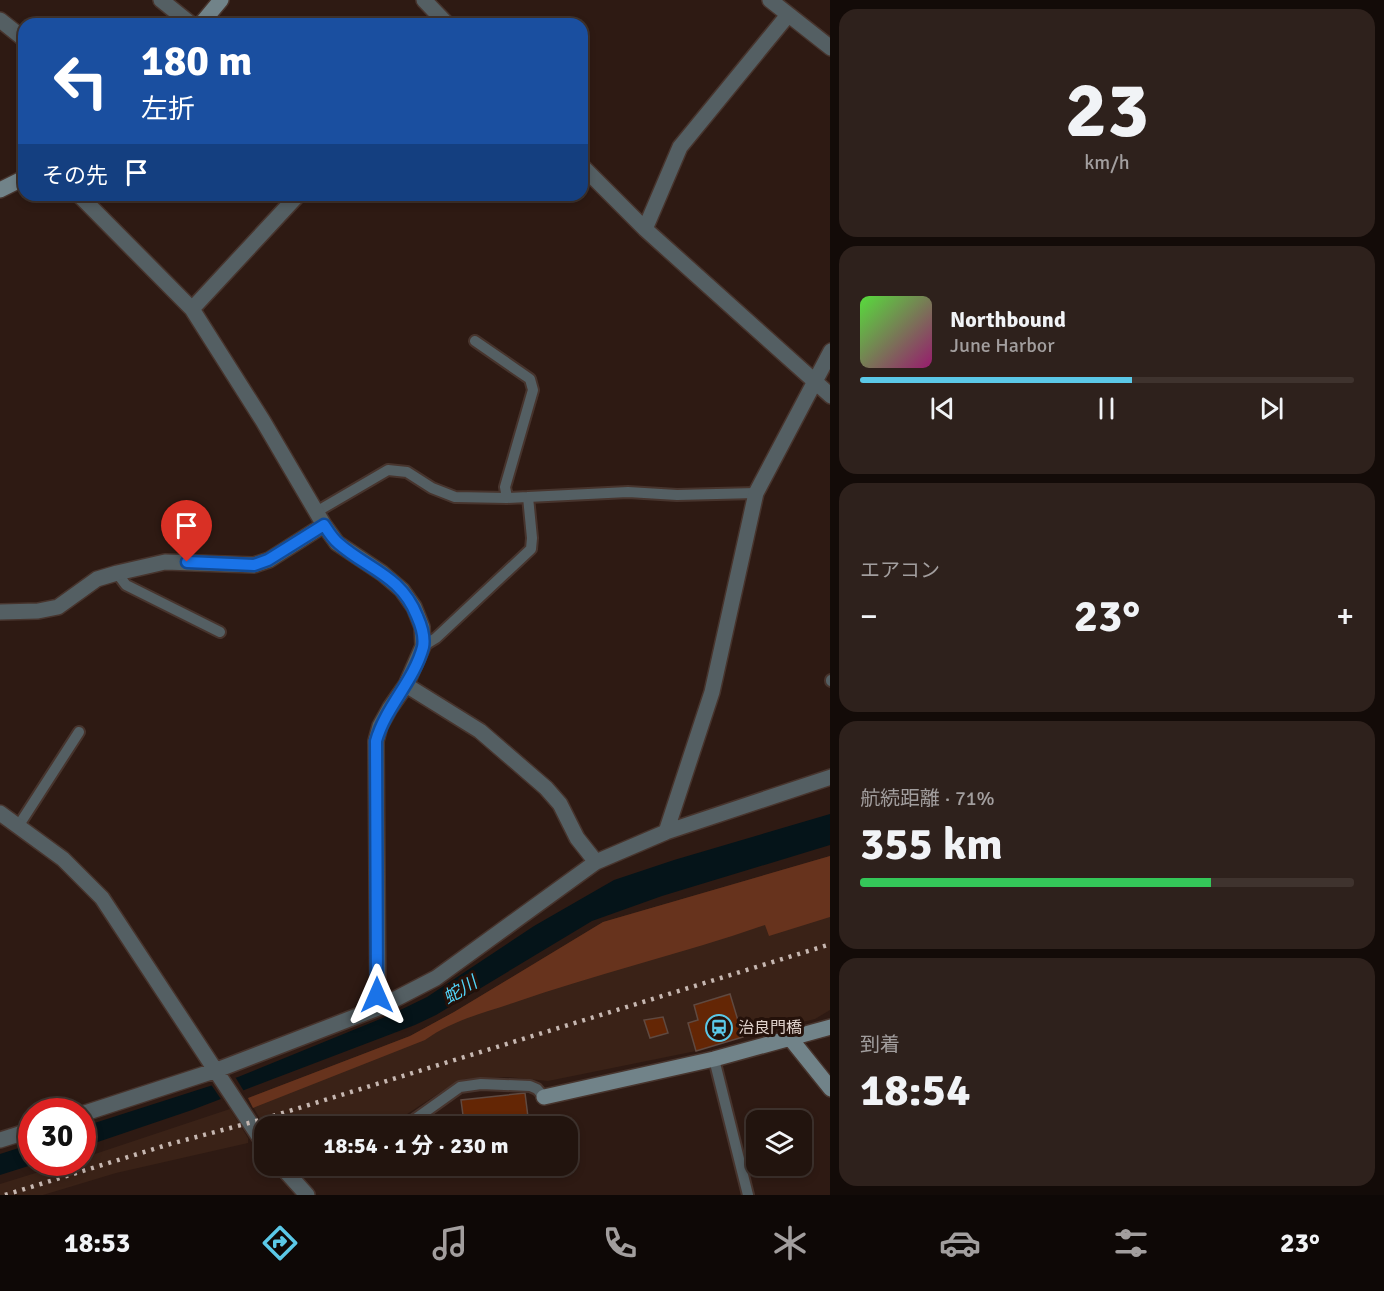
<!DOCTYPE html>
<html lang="ja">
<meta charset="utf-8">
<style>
body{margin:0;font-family:Signika,"Noto Sans JP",sans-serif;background:#2e211c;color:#f1f3f6;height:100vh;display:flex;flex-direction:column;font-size:22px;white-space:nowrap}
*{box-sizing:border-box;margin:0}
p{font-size:20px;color:#a29e9e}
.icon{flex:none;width:33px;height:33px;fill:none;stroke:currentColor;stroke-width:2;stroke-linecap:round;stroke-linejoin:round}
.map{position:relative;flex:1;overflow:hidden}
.side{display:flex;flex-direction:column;gap:9px;padding:9px;background:#130b08;width:554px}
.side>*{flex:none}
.hud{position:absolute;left:18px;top:18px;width:570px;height:183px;border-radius:18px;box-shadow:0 3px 9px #0003,0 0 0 2px #3f332e;background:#1a4fa0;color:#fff;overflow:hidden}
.fabs{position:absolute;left:746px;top:1110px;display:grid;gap:12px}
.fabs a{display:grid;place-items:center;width:66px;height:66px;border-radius:12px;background:#22140e;box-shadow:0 3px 9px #0003,0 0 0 2px #3f332e;font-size:30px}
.speed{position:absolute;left:18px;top:1098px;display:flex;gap:12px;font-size:30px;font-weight:700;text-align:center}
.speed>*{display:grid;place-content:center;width:78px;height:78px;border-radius:50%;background:#22140e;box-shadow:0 3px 9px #0003,0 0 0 2px #3f332e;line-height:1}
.speed .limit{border:9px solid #d22;background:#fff;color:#111}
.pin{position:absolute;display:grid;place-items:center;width:51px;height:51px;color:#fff;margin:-62px -26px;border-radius:50% 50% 50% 0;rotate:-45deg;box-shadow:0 0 6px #0007}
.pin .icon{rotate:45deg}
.me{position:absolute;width:66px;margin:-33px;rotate:0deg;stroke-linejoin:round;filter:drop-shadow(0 0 4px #0008)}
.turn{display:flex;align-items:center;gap:21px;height:126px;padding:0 24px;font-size:27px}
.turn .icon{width:78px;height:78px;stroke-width:2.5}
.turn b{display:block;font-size:42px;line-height:51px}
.then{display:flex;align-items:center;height:57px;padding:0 24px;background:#0003;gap:12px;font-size:22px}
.big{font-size:45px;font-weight:700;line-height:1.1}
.side .widget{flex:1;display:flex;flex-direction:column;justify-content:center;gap:9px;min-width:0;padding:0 21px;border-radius:18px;background:#2e211c}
.side .dial{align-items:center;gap:0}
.dial b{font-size:78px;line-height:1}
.song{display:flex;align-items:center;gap:18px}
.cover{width:72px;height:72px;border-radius:9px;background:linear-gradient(135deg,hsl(110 70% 55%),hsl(320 70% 35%))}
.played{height:6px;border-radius:3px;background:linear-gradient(90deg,#5bc8e7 55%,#3f332e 55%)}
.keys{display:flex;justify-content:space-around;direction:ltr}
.heat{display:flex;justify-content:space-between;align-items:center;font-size:33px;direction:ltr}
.charge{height:9px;border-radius:4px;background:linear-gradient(90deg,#34c759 71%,#3f332e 0)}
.trip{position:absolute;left:254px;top:1116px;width:324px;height:60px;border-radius:18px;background:#22140e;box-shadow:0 3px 9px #0003,0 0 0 2px #3f332e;font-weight:700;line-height:60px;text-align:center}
.menu{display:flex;height:96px;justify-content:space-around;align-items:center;background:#0e0806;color:#a29e9e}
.menu .icon{width:42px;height:42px}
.menu .current{color:#5bc8e7}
.menu b{font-size:27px;color:#f1f3f6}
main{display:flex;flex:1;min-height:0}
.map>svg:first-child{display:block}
.built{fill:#3a2217}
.green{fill:#67331d}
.water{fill:#051419}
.pier{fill:#2e1a13}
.building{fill:#642605;stroke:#5f4940;stroke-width:1.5}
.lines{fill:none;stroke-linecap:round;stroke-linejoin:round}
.lane-casing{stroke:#47342d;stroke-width:14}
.street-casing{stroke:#47342d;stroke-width:18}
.secondary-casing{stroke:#47342d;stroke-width:18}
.lane{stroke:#545f63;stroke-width:10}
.street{stroke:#545f63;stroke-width:15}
.secondary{stroke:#718389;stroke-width:15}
.rail{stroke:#c6b7b1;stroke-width:4.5;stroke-dasharray:3 6;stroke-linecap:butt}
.route-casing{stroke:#114b97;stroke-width:15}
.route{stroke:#1a73e8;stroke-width:10}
.labels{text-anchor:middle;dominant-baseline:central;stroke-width:6;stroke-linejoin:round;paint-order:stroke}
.poi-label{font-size:16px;fill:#e0d2cc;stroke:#24110a;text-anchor:start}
.water-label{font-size:18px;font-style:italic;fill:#52d5f9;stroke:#24110a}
</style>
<main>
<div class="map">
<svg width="831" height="1195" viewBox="0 0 831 1195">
<rect width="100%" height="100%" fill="#2e1a13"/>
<path class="built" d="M830,856v154l-15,9 -72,18 -47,14 -148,30 -41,-4 -42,2 -12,5 -52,34 -16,8h-121l-16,-28 162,-62 44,-24 149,-90z
M230,1109l18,29v5l-132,30 -73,22h-43v-11l68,-21 14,-1 1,-4z"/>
<path class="green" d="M830,856v61l-61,19 -4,-11c-83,29 -169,49 -252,78 -30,10 -62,18 -88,37l-172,68 -5,-10 162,-62 44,-24 149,-90z"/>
<path class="water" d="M830,814v31l-168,51 -70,25 -156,94 -21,10 -223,85 -109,37 -1,-20 156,-50 152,-62 37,-18 107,-71 80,-46 60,-20z
M31,1144l1,18 6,1 -38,12v-21z"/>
<path class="pier" d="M234,1075l11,18 -22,9 -13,-19z"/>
<path class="building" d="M730,994l13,43 -47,14 -8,-28 10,-3 -4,-15z
M663,1017l5,16 -18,5 -6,-18z
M525,1093l3,24 -64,6 -3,-23z"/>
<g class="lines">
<defs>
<path id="lane" d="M475,341l55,38 3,11 -28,97 2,11
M316,512l72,-42 19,2 25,16 23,9 52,1 121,-6 49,3 79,-2
M117,573l9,12 94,47
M423,646l13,-8 95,-89 1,-11 -4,-41
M831,680v1
M19,825l60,-93
M714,1059l34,136
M411,1122l49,-35 21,-3 49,2 7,3 7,8"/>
<path id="street" d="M161,0l30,24
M424,0l23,24
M770,0l61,48
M0,20l24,19
M582,166l63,63 186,167
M79,195l113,114 71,112 61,104 13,18 45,30 20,17 12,17 8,20 1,19 -17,39 -16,23 -10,18 -4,15 2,267
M645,229l35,-82 108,-132
M192,309l106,-114
M0,612l38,-1 20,-4 39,-28 20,-6 48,-11 89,3 15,-5 55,-35
M406,685l74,46 66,57 14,16 17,34 19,24
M0,813l63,46 39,39 162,246
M666,832l46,-140 44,-199 75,-142
M82,1114l135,-44 161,-62 58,-30 160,-116 70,-30 165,-55
M0,1140l32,-10
M281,1166l26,29"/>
<path id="secondary" d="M201,24l20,-24
M0,190l24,-12
M790,1038l41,51
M544,1097l170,-38 117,-32"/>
</defs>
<use href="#lane" class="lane-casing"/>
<use href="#street" class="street-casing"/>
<use href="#secondary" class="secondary-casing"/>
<use href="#lane" class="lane"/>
<use href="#street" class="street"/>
<use href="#secondary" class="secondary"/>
<path class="rail" d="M5,1195l165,-51 90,-24 571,-176"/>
</g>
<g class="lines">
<defs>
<path id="route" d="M187,562l67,3 14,-5 56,-35c4,6 8,13 14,18 29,26 63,32 79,73 4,9 8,21 6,31 -9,34 -37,59 -47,94l1,254"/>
</defs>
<use href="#route" class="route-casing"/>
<use href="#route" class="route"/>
</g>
<defs>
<symbol id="station-ring" viewBox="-11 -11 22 22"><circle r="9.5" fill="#24110a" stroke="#5bc8e7" stroke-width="1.5"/><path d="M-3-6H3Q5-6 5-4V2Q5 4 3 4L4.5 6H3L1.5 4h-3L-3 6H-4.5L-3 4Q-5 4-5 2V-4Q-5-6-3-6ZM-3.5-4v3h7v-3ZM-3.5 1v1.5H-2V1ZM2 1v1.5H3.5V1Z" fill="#5bc8e7"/></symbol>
</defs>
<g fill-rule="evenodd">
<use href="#station-ring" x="704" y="1013" width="30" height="30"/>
</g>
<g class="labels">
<g class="poi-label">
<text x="738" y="1028">治良門橋</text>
</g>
<g class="water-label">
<text transform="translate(460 990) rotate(-31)">蛇川</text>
</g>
</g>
</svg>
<div class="fabs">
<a><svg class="icon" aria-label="layers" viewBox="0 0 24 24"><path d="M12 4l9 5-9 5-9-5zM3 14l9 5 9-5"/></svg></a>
</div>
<div class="speed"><div class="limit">30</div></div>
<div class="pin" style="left:187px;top:562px;background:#d93025"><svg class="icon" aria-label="arrive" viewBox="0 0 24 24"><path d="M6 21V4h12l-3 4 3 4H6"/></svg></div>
<svg class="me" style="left:377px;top:995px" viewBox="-20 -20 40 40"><path d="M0-17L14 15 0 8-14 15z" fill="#1a73e8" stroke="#fff" stroke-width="4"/></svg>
<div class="trip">18:54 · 1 分 · 230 m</div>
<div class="hud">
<div class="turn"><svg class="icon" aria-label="left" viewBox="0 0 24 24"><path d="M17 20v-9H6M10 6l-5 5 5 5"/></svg><div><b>180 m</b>左折</div></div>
<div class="then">その先<svg class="icon" aria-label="arrive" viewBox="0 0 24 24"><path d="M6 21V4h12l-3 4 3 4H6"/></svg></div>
</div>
</div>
<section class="side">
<div class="widget dial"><b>23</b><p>km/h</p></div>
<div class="widget">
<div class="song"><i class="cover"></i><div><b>Northbound</b><p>June Harbor</p></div></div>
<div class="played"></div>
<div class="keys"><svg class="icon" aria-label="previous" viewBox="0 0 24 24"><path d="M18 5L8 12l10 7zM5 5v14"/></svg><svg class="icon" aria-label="pause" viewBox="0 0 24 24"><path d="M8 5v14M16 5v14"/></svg><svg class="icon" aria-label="next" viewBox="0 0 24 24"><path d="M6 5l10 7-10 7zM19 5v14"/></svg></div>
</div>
<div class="widget"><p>エアコン</p>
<div class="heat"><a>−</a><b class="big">23°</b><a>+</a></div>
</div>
<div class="widget"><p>航続距離 · 71%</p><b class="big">355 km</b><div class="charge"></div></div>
<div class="widget"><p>到着</p><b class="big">18:54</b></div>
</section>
</main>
<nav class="menu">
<b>18:53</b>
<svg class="icon current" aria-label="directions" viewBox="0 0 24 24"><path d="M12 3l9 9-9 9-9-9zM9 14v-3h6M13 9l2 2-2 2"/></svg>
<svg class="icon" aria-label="music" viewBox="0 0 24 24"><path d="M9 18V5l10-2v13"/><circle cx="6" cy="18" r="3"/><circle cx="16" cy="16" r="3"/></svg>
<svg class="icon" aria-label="phone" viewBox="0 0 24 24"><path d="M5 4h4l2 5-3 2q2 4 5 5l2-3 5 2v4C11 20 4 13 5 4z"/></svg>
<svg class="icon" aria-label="climate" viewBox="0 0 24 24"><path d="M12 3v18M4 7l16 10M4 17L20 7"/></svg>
<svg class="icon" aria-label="car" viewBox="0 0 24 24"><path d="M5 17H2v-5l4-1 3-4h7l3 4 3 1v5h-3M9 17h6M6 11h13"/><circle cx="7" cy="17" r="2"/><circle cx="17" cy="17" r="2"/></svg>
<svg class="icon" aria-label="filters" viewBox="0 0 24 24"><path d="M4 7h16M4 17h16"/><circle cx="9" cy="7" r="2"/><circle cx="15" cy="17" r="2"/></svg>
<b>23°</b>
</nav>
